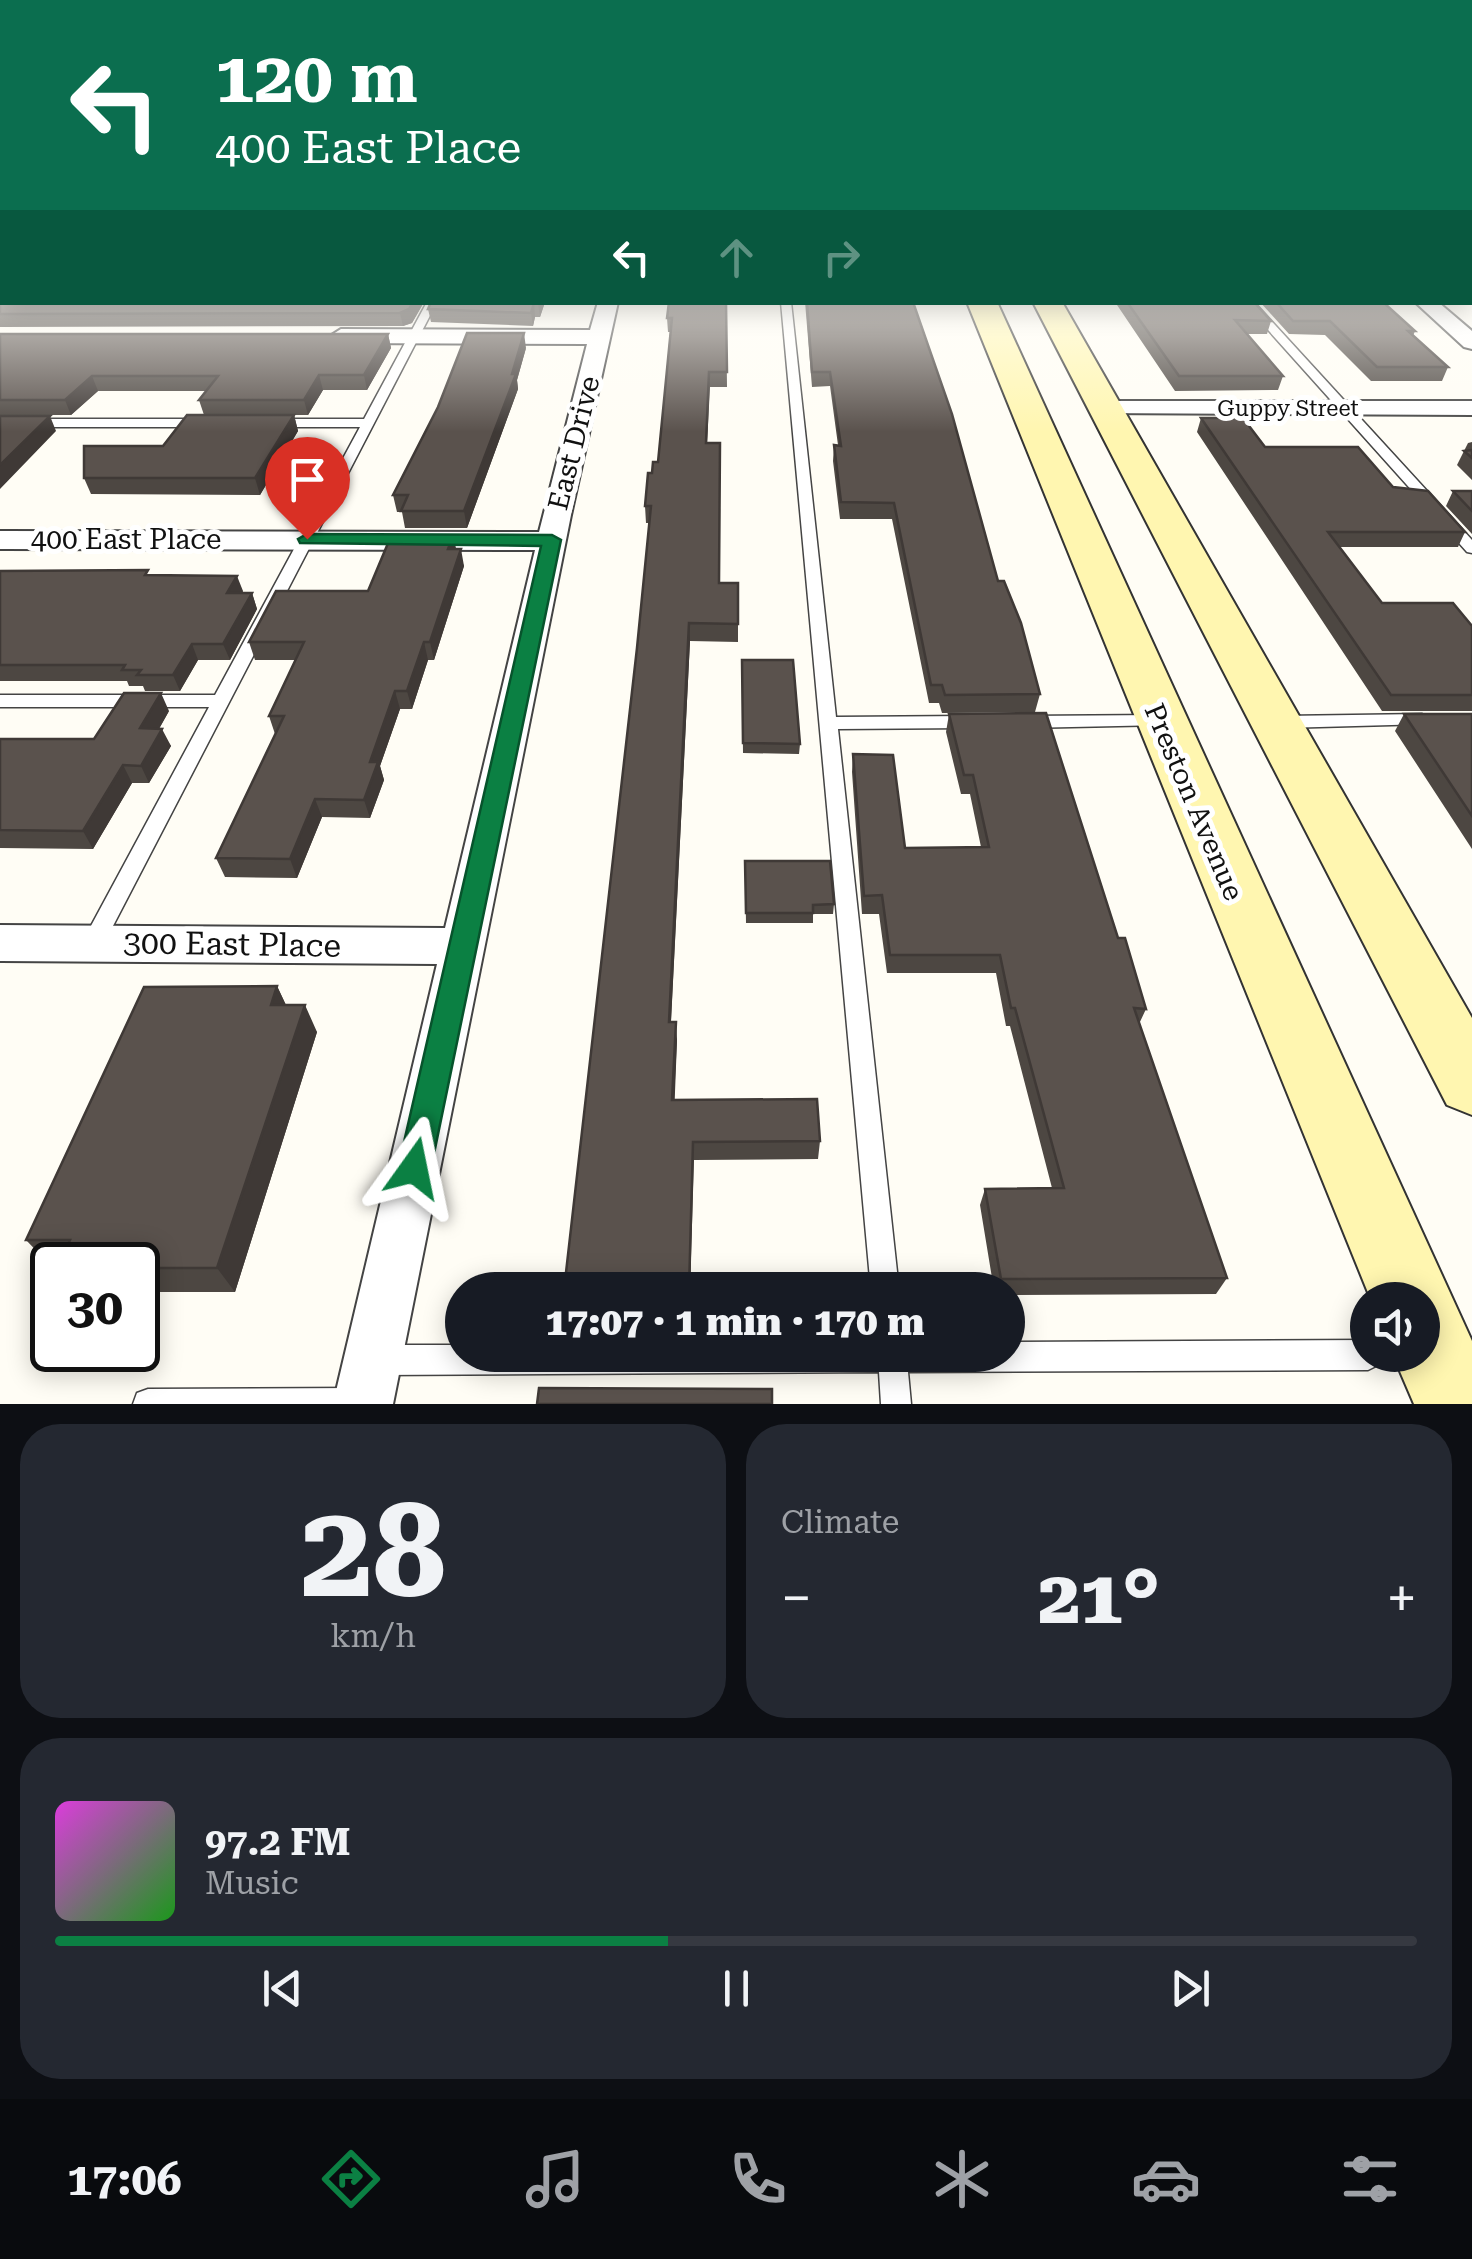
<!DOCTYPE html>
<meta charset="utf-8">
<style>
body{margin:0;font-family:"Roboto Serif",serif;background:#242831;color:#f1f3f6;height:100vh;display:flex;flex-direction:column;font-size:38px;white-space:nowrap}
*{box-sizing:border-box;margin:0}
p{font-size:32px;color:#9ea1a6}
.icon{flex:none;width:55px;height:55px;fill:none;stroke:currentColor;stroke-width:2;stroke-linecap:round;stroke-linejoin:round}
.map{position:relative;height:1404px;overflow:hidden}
.sheet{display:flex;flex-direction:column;gap:20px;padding:20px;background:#0d0f14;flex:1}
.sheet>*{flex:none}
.guide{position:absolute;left:0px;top:0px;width:1472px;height:305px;box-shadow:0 5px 25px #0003;background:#0b6e4f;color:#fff;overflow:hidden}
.buttons{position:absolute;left:1350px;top:1282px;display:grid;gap:20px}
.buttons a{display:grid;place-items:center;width:90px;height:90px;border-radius:50%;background:#171b24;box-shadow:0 5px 25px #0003;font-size:50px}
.speed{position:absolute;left:30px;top:1242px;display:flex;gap:20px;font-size:50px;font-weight:700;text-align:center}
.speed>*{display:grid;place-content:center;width:130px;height:130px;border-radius:50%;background:#171b24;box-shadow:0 5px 25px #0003;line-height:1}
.speed .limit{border:5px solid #111;border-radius:15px;background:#fff;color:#111}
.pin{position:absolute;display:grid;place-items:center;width:85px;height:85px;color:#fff;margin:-102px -42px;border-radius:50% 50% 50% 0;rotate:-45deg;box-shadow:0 0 10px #0007}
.pin .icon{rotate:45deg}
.me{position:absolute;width:110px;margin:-55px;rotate:12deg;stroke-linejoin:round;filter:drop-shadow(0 0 8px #0008)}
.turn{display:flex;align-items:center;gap:35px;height:210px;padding:0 50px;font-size:45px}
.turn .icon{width:130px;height:130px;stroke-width:2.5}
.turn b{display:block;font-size:70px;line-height:85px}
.lanes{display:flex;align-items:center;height:95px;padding:0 50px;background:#0003;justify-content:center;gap:50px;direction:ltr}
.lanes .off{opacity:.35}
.big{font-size:75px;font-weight:800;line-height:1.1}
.sheet .card{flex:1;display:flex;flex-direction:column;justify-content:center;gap:15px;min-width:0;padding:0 35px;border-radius:40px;background:#242831}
.sheet .dial{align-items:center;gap:0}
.dial b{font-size:130px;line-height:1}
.song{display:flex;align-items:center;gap:30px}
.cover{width:120px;height:120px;border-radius:15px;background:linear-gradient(135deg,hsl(300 70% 55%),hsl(120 70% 35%))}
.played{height:10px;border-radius:5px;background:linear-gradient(90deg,#0b8043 45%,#363941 45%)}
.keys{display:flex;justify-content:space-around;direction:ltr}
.heat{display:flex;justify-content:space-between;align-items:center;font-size:55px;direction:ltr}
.sheet .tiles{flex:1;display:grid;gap:20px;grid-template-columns:1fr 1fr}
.card:last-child{grid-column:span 2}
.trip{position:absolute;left:445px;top:1272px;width:580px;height:100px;border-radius:50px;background:#171b24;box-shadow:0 5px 25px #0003;font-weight:800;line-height:100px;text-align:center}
.tabs{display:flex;height:160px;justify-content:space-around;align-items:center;background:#090b0e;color:#9ea1a6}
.tabs .icon{width:70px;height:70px}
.tabs .active{color:#0b8043}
.tabs b{font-size:45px;color:#f1f3f6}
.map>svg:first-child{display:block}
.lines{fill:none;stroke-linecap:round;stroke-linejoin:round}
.lane-casing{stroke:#444;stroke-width:3}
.street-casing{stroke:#444;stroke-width:4}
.secondary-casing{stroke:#333;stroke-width:4}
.lane{fill:#fff;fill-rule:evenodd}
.street{fill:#fff;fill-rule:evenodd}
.secondary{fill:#fff6b0;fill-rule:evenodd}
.wall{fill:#4d4742}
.shaded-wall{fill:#3f3936}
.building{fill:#5a524d;stroke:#3f3936;stroke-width:2.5}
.route{fill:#0b8043;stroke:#07532c;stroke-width:2.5}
.labels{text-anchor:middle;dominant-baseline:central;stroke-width:10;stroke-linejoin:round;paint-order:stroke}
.far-street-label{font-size:22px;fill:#111;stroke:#fff}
.street-label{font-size:28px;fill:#111;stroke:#fff}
.near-street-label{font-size:32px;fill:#111;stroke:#fff}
</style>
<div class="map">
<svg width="1472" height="1404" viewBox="0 0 1472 1404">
<rect width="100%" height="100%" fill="#fffdf5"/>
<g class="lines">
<defs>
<path id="lane" d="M427,302h10l-336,647 -8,3 -8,-3 -3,-6 3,-6 124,-230h-209v-12h215l145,-268h-88l-6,-4 6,-4h92z
M781,302h10l45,415 133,-1 9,6 -9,6 -131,1 61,561h-28z
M1243,302h11l218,238v13l-5,-1z
M0,419h201l6,4 -6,4h-201z
M1422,714l9,6 -3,4 -145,4 -9,-6 9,-6z
M1159,715l9,6 -3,4 -140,3 -9,-6 9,-6z
M1368,1340v15h15l-5,10 -10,5 -460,2 3,32h-30l-2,-32 -501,3 -10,-5 -5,-10 5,-10 10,-5h84v10h546v-13z
M358,1388l11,4 4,12h-240l4,-11 11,-4z"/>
<path id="street" d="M598,302h20l-47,213 -178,889h-60l104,-440 -437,-3v-36l445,3 90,-378 -535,-1v-18l539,1 48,-188 -246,-1 -11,-7 11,-7 249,1z
M1415,302h23l34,29v18l-8,-2z
M1104,401h368v14l-377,-2 -3,-5z"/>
<path id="secondary" d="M967,302h30l475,1039v63h-58l-21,-49h29v-55h-51z
M1033,302h29l410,716v97l-25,-10z"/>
</defs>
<use href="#lane" class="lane-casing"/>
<use href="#street" class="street-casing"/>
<use href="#secondary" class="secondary-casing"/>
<use href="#lane" class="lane"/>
<use href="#street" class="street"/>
<use href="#secondary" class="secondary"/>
</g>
<path class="wall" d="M0,236l2,66h422l-12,21 -9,3 -403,1z
M1470,236h2v54l-2,-2z
M545,302l-5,15h-5l-2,9 -102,-4 -3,-13z
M726,302l1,85h-17l-3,56 13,140h18v59l-48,-1 -19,381 6,18 -3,60 146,41 -2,18 -124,1 -4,130h-126l73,-642 12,-125h-3l-1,-17 7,-33 6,-11 12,-130h-2l-1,-14z
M805,302h108l85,279 42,113 -5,18 -93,1 -3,-10h-10l-37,-184h-52l-7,-58 1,-16h4l-8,-59 -18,1z
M1115,302h139l17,19 -4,13h-20l36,42 -5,14 -103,1z
M1260,302h123l32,29 -2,5 35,31 -6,14h-71l-46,-46 -36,-1z
M0,334h388l3,14 -24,42h-44l-15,25h-14l4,16 -38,64 -169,-1 -7,-16 79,-32 41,-31 -5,-15 7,-9h-108l-27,24h-71z
M526,348l-9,32 1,9 -51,139h-62l-3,-16h-5l-4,-17z
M1201,418l64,29 128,40 72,45 -7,15h-118l42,56 90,23v85h-90l-185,-279z
M1472,442v38l-15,-15 11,-22z
M1453,491h19v43l-26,-28z
M453,536l3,13 8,17 -30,94h-6l-16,49h-12l-20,57 4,14 -14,38 -48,-1 -25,61 -72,-1 -9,-19 59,-124 -6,-18 27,-56h-41l-6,-18 119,-51z
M0,571l150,4 93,16 -1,2h10l5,16 -27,51h-32l-18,31h-35l-2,-5h-14l-2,-5h-127z
M742,660l58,84 -1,10 -56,-1z
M169,711l-10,18 12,17 -22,37h-17l-39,66 -93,-1v-109h94z
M949,714l169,224 28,71 -7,15 88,254 -11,16 -208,1v-5h-14l-14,-85 5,-16 67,-1 -42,-162h-4l-10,-53h-109l-8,-59h-17l-10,-142 1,-18 52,94 76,-1 -11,-53h-9l-15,-62z
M1404,714h68v135l-77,-118z
M745,861l89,43 -1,10h-20v9h-67z
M277,986l9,19 31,27 -82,260h-97v-27h-88l-24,-25z"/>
<path class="shaded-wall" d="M413,302h11l-12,21 -9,3 -3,-13z
M539,302h6l-5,15 -2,-14z
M534,303l1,14 -2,9 -2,-13z
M524,333l2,15 -9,32 1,9 -51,139 -3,-17 48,-137z
M388,334l3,14 -24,42 -3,-15z
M319,375l4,15 -15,25 -4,-15z
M92,376l6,15 -27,24 -6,-15z
M294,415l4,16 -38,64 -5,-17z
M50,416l6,15 -56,58v-24z
M453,536l4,18 -9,-5z
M461,549l3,17 -30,94 -4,-18z
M237,576l6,15 -11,18 -5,-16z
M252,593l5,16 -27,51 -7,-16z
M689,623l1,18 -20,399 -1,-18z
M424,642l4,18 -16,49 -5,-18z
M192,644l6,16 -18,31 -7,-16z
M395,691l5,18 -20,57 4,14 -14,38 -6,-18 6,-38z
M161,693l8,18 -20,35 -9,-18z
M162,729l9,17 -22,37 -8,-17z
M123,765l9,18 -39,66 -10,-18z
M315,799l7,18 -25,61 -7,-19z
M277,986l13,28 -19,-9z
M305,1005l12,27 -82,260 -18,-24z
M676,1022l1,18 -3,78 -2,-18z
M693,1142l-3,148h-1z"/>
<path class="building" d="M0,236h2v66h411l-4,7 -9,4 -400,1z
M1470,236h2v36l-2,-1z
M431,302h108l-5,1 -3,10 -103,-4z
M669,302h57l1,70h-18l-3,71h14l-1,140h19v41l-49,-1 -20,399h7l-4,78 145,-1 3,42 -127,1 -4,148h-125l73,-642 14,-142h-6l3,-33h4l1,-11h5l14,-144h-5z
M807,302h106l39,112 46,167h6l17,42 19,71 -95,1 -3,-10h-11l-37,-182 -53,-1 -7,-57 7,1 -11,-74h-18z
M1127,302h127l17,19 -36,-1 48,56h-104z
M1276,302h107l32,29h-7l40,36h-71l-47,-46h-37z
M467,333h57l-12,41h4l-52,137h-63l7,-16h-15l45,-88z
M0,334h388l-24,41h-45l-15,25h-105l19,-24h-126l-27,24h-65z
M187,415h107l-39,63h-171v-32h79z
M0,416h50l-50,49z
M1201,418h42l22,29h93l35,40 35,4 37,41h-137l54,71h71l19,23v69h-81z
M1472,450v8l-8,-7z
M1453,491h19v20z
M391,536h62l-5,13h13l-31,93h-6l-17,49h-12l-25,71h8l-14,38 -49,-1 -25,60 -74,-1 68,-142h-15l35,-74h-55l27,-51h92z
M148,570l-3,5 92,1 -10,17h25l-29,51h-31l-19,31h-36l4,-5h-19l3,-5h-125v-94z
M742,660h51l7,84 -57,-1z
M124,693h37l-21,35 22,1 -21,37 -18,-1 -40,66 -83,-1v-91h94z
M1046,713l72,225h7l21,71 -12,-1 93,270 -226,1 -16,-90 79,-1 -49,-180h-4l-11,-53h-110l-8,-60 -18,1 -11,-142 40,1 12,93 84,-1 -16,-72h-9l-15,-61z
M1404,714h68v102z
M745,861h85l4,43 -21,1v8h-67z
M277,986l-6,19h34l-88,263h-79v-3h-80l12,-25h-44l118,-253z
M539,1388l233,1v15h-235z"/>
<linearGradient id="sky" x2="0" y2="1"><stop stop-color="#95c6ee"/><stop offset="0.55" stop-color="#fffefa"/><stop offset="1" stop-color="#fffefa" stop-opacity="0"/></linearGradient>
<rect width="1472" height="432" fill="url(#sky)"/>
<path class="route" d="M307,534l245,1 9,5 -130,628 -5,11 -12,5 -11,-5 -5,-11 143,-622 -241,-3 -2,-4z"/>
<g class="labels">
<g class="far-street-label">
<text x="1288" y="408">Guppy Street</text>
</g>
<g class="street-label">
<text transform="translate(574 443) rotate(-76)">East Drive</text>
<text x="126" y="539">400 East Place</text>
<text transform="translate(1194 802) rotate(67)">Preston Avenue</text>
</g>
<g class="near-street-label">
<text transform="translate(232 944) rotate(1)">300 East Place</text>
</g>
</g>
</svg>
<div class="buttons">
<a><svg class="icon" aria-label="sound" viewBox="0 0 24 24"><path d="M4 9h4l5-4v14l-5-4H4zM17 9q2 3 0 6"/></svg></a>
</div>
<div class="speed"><div class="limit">30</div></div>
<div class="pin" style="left:307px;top:539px;background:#d93025"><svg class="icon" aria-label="arrive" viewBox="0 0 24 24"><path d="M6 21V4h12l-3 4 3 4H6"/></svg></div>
<svg class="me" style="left:414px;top:1168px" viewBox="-20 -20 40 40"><path d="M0-17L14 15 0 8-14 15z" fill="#0b8043" stroke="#fff" stroke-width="4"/></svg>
<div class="trip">17:07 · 1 min · 170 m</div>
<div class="guide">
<div class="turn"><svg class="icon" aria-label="left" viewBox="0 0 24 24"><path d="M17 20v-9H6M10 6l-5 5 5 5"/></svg><div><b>120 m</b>400 East Place</div></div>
<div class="lanes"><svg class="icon" aria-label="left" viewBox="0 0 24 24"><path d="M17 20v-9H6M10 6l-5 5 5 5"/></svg><svg class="icon off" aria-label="ahead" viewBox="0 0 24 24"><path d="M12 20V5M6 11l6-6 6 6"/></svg><svg class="icon off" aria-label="right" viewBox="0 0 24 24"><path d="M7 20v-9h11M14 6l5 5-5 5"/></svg></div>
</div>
</div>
<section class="sheet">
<div class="tiles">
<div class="card dial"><b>28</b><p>km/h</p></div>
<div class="card"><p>Climate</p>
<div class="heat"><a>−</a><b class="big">21°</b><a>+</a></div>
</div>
<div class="card">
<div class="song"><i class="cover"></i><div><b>97.2 FM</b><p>Music</p></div></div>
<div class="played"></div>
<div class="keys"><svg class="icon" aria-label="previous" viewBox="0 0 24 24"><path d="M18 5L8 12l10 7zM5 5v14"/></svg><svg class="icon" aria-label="pause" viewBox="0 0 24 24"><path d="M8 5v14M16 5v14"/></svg><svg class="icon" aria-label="next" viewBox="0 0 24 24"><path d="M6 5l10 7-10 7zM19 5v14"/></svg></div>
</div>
</div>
</section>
<nav class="tabs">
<b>17:06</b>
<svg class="icon active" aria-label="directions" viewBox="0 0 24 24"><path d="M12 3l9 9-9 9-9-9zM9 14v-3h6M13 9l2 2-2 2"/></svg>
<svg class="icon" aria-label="music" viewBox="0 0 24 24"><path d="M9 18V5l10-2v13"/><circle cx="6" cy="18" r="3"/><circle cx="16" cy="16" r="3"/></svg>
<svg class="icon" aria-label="phone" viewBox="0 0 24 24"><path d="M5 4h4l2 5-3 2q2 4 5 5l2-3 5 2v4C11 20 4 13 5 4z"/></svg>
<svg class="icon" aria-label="climate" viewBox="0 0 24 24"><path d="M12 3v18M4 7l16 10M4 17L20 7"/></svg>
<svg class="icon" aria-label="car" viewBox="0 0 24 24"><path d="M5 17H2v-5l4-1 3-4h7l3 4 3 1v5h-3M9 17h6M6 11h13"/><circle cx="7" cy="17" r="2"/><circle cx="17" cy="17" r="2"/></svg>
<svg class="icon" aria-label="filters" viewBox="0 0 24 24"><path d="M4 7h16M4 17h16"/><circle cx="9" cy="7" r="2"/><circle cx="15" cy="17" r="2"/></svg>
</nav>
